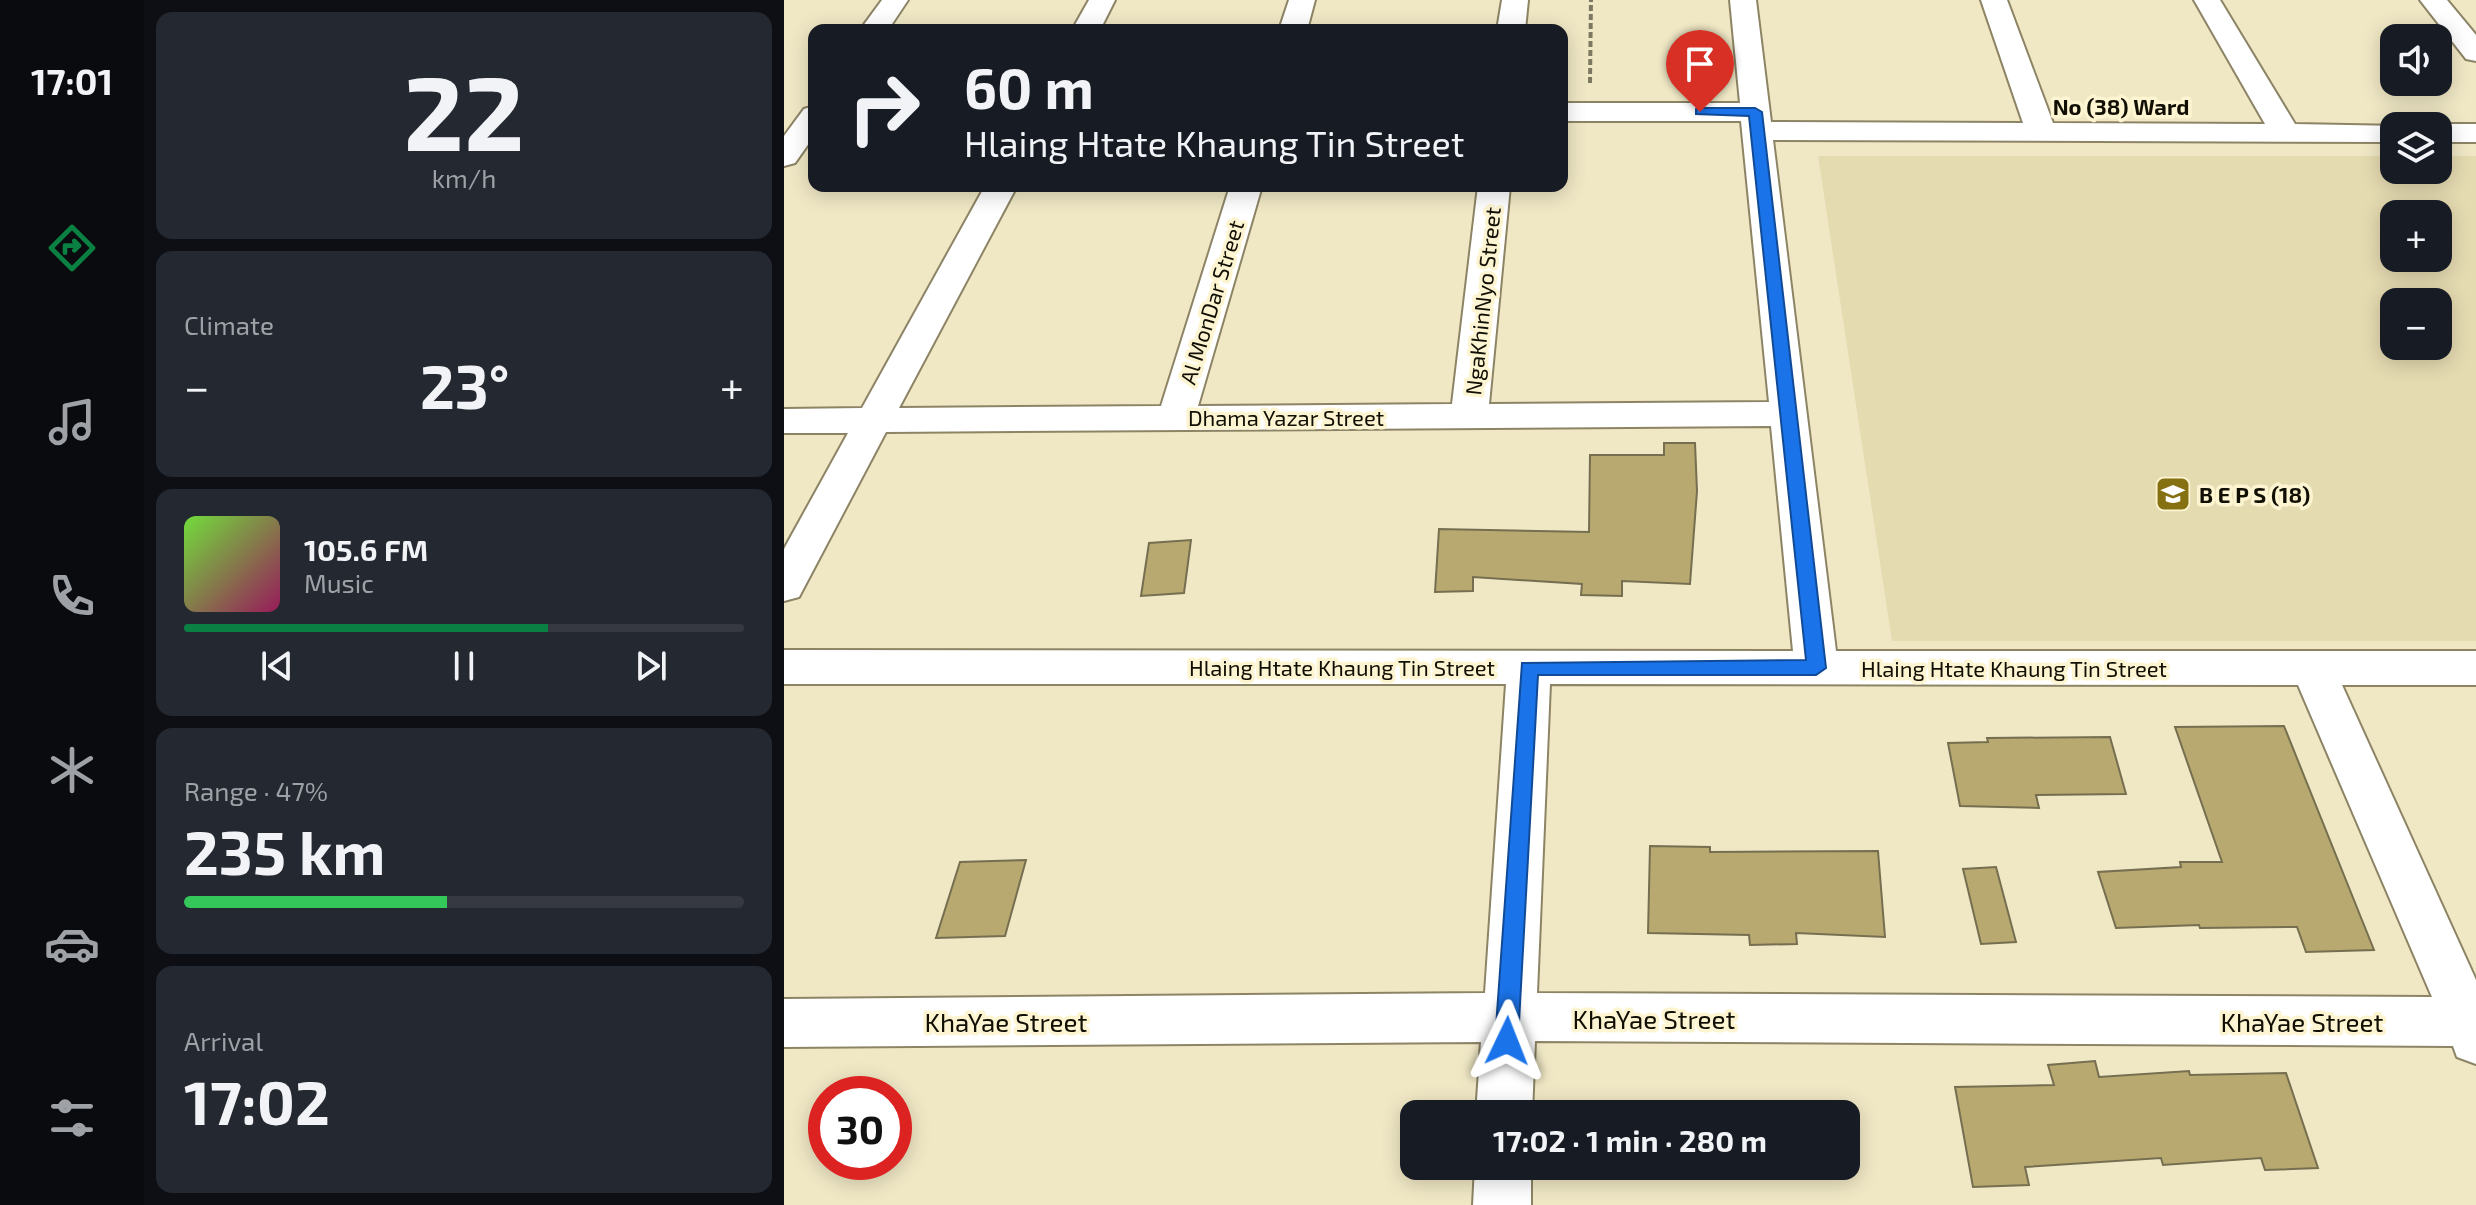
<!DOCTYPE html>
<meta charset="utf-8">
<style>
body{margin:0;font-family:"Exo 2",sans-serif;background:#242831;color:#f1f3f6;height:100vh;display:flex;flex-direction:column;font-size:30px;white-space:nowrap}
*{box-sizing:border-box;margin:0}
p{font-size:26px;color:#9ea1a6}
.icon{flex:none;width:44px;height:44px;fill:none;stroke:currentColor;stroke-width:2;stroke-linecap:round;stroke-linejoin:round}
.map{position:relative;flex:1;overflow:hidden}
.side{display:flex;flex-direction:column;gap:12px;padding:12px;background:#0d0f14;width:640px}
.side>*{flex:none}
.top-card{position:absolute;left:24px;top:24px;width:760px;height:168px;border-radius:16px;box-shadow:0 4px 20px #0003;background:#171b24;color:#f1f3f6;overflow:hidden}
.tools{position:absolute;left:1596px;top:24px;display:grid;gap:16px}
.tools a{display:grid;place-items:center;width:72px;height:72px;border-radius:16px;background:#171b24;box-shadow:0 4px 20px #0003;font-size:40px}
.speed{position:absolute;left:24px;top:1076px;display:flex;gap:16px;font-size:40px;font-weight:700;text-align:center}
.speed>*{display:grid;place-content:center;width:104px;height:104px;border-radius:50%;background:#171b24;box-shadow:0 4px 20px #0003;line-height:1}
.speed .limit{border:12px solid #d22;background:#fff;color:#111}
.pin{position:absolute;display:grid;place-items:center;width:68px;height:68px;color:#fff;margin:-82px -34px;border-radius:50% 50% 50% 0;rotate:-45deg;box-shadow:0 0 8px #0007}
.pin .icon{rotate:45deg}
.me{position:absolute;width:88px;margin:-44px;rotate:2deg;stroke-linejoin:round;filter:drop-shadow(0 0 6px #0008)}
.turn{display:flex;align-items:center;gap:28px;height:168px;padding:0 24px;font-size:36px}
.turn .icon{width:104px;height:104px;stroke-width:2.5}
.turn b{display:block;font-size:56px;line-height:68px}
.big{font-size:60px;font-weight:700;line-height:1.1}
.side .card{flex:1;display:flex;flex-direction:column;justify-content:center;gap:12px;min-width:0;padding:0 28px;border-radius:16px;background:#242831}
.side .dial{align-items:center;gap:0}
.dial b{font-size:104px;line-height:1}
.song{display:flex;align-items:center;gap:24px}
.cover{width:96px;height:96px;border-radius:12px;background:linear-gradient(135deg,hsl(100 70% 55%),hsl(330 70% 35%))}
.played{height:8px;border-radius:4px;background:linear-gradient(90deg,#0b8043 65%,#363941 65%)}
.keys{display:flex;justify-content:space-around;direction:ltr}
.heat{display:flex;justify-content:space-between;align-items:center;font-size:44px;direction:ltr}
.charge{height:12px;border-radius:6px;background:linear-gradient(90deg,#34c759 47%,#363941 0)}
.trip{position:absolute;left:616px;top:1100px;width:460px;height:80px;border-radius:16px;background:#171b24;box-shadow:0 4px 20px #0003;font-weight:700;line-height:80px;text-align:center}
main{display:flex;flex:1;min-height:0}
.tabs{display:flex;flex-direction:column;width:144px;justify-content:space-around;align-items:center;background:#090b0e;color:#9ea1a6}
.tabs .icon{width:56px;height:56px}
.tabs .selected{color:#0b8043}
.tabs b{font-size:36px;color:#f1f3f6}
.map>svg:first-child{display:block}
.built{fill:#e5dbb1;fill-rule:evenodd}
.building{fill:#b7a96f;stroke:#766e50;stroke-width:2}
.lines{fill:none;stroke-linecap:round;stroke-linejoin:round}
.street-casing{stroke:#8c8465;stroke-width:4}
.path{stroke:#7d7862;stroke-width:4;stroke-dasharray:6 3;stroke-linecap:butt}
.street{fill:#fff;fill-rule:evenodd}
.route{fill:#1a73e8;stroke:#114b97;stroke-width:2}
.labels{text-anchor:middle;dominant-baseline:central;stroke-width:7;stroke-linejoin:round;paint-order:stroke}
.far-quarter-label{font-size:22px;font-weight:bold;fill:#110e04;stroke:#fdf5d2}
.street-label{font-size:22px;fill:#110e04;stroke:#fdf5d2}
.poi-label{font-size:22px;font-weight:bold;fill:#110e04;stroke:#fdf5d2;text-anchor:start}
.near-street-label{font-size:26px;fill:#110e04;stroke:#fdf5d2}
</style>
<main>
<nav class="tabs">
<b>17:01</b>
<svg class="icon selected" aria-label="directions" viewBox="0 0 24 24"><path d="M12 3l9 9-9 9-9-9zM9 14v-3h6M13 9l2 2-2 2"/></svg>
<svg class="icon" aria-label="music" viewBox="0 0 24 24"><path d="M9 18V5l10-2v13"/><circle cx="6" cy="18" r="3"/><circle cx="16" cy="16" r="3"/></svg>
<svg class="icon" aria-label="phone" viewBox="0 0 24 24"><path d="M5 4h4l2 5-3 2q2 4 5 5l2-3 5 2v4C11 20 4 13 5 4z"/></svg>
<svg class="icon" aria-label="climate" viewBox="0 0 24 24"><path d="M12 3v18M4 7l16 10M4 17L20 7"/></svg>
<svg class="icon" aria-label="car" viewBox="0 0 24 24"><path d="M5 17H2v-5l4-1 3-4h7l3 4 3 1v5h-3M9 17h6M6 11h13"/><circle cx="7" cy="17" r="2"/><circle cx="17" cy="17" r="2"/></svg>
<svg class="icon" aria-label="filters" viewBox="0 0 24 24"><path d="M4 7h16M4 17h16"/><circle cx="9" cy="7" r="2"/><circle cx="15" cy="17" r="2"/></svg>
</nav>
<section class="side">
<div class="card dial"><b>22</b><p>km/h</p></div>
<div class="card"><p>Climate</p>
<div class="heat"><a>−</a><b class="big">23°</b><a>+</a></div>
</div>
<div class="card">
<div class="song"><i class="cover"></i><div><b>105.6 FM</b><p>Music</p></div></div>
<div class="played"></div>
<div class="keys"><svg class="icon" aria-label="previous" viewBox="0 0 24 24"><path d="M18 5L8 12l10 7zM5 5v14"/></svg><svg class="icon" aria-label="pause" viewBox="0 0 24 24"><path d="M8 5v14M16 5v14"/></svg><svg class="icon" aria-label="next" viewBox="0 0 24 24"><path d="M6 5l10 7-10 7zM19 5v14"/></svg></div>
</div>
<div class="card"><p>Range · 47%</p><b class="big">235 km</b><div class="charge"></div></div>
<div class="card"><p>Arrival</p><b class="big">17:02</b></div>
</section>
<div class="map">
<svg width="1692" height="1205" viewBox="0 0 1692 1205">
<rect width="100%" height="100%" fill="#f0e8c5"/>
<path class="built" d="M1034,156h576v14h44v-14h38v485h-584zM1610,214h44v44h-44zM1610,302h44v44h-44z"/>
<path class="building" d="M880,443h31l2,48 -7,93 -68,-3v15l-41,-1 1,-11 -109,-7v14l-38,1 4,-63 150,3 1,-77h74z
M407,540l-7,53 -43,3 8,-53z
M1500,726l90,224 -68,2 -9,-25 -97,1 -1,-3 -83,3 -18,-56 83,-5 -1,-5h42l-47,-135z
M1326,737l16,57 -90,1 3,13 -79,-2 -12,-63 40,-1 -1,-4z
M866,846l60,1v5l168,-1 7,86 -89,-4 1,11 -47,1 -1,-10 -101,-2z
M242,860l-21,76 -69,2 24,-76z
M1212,867l20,75 -35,2 -18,-75z
M1311,1061l4,16 90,-6 1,4 96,-2 32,95 -53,2 -4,-12 -98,7 -2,-7 -136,9 4,18 -56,2 -18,-100 99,-2 -6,-20z"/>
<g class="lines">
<defs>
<path id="street" d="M98,0h26l-20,30h-28z
M305,0h26l-15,30h-28z
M505,0h26l-8,30h-28z
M718,0h26l-3,30h-28z
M946,0h26l15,122 252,1 -42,-123h26l46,123 212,1 -71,-124h26l75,124 107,2h-8v16l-621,-2 63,511h640v34h-134l134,295v84l-19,-7 -4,-11 -918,-5 -3,73h-56l5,-72 -697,5v-48l701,-6 21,-309h-722v-34l1009,1 -22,-225 -885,6 -87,165 -15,4v-52l64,-116h-64v-24l78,-1 123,-222h32l-118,222 262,-2 69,-220h32l-64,220 254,-2 26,-218h32l-21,218 280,-2 -28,-281h-179v-18h178zM766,684l748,1 134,312 -895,-4z
M1636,0h27l29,35v26l-10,-2z
M30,106v30l-19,27 -11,3v-30l20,-27z
M1654,124h38v18h-38v-16h-8z
M691,1166h56v39h-58z"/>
</defs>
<use href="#street" class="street-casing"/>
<path class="path" d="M806,83l1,-83"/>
<use href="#street" class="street"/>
</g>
<path class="route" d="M916,108h55l7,4 64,556 -10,7h-278l-20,366 -3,8 -8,3 -9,-3 -3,-8 27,-378 284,-3 -57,-544 -53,-2v-5z"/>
<defs>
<symbol id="school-square" viewBox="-11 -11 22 22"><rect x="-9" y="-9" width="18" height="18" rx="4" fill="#857112" stroke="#fdf5d2"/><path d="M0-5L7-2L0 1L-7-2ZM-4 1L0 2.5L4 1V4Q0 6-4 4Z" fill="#fff"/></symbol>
</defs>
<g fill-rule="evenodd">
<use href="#school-square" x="1369" y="474" width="40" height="40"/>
</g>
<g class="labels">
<g class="far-quarter-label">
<text x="1337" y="106">No (38) Ward</text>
</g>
<g class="street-label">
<text transform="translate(698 301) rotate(-84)">NgaKhinNyo Street</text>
<text transform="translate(427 302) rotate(-73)">Al MonDar Street</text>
<text x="502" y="417">Dhama Yazar Street</text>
<text x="558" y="667">Hlaing Htate Khaung Tin Street</text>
<text x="1230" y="668">Hlaing Htate Khaung Tin Street</text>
</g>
<g class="poi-label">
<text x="1415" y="494">B E P S (18)</text>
</g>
<g class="near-street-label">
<text x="870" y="1018">KhaYae Street</text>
<text x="222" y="1021">KhaYae Street</text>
<text x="1518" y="1021">KhaYae Street</text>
</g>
</g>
</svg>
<div class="tools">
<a><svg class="icon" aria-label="sound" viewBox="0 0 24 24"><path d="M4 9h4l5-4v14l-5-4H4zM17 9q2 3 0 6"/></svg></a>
<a><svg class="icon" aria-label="layers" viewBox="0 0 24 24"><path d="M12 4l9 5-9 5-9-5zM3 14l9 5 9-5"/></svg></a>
<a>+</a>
<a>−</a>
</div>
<div class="speed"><div class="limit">30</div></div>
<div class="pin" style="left:916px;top:112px;background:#d93025"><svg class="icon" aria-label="arrive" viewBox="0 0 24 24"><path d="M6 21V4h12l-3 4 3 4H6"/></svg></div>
<svg class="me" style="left:723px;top:1041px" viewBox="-20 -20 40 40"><path d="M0-17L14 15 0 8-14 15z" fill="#1a73e8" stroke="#fff" stroke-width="4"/></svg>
<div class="trip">17:02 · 1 min · 280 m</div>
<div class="top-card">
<div class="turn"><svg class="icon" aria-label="right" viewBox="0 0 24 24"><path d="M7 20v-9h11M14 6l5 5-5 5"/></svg><div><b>60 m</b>Hlaing Htate Khaung Tin Street</div></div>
</div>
</div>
</main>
